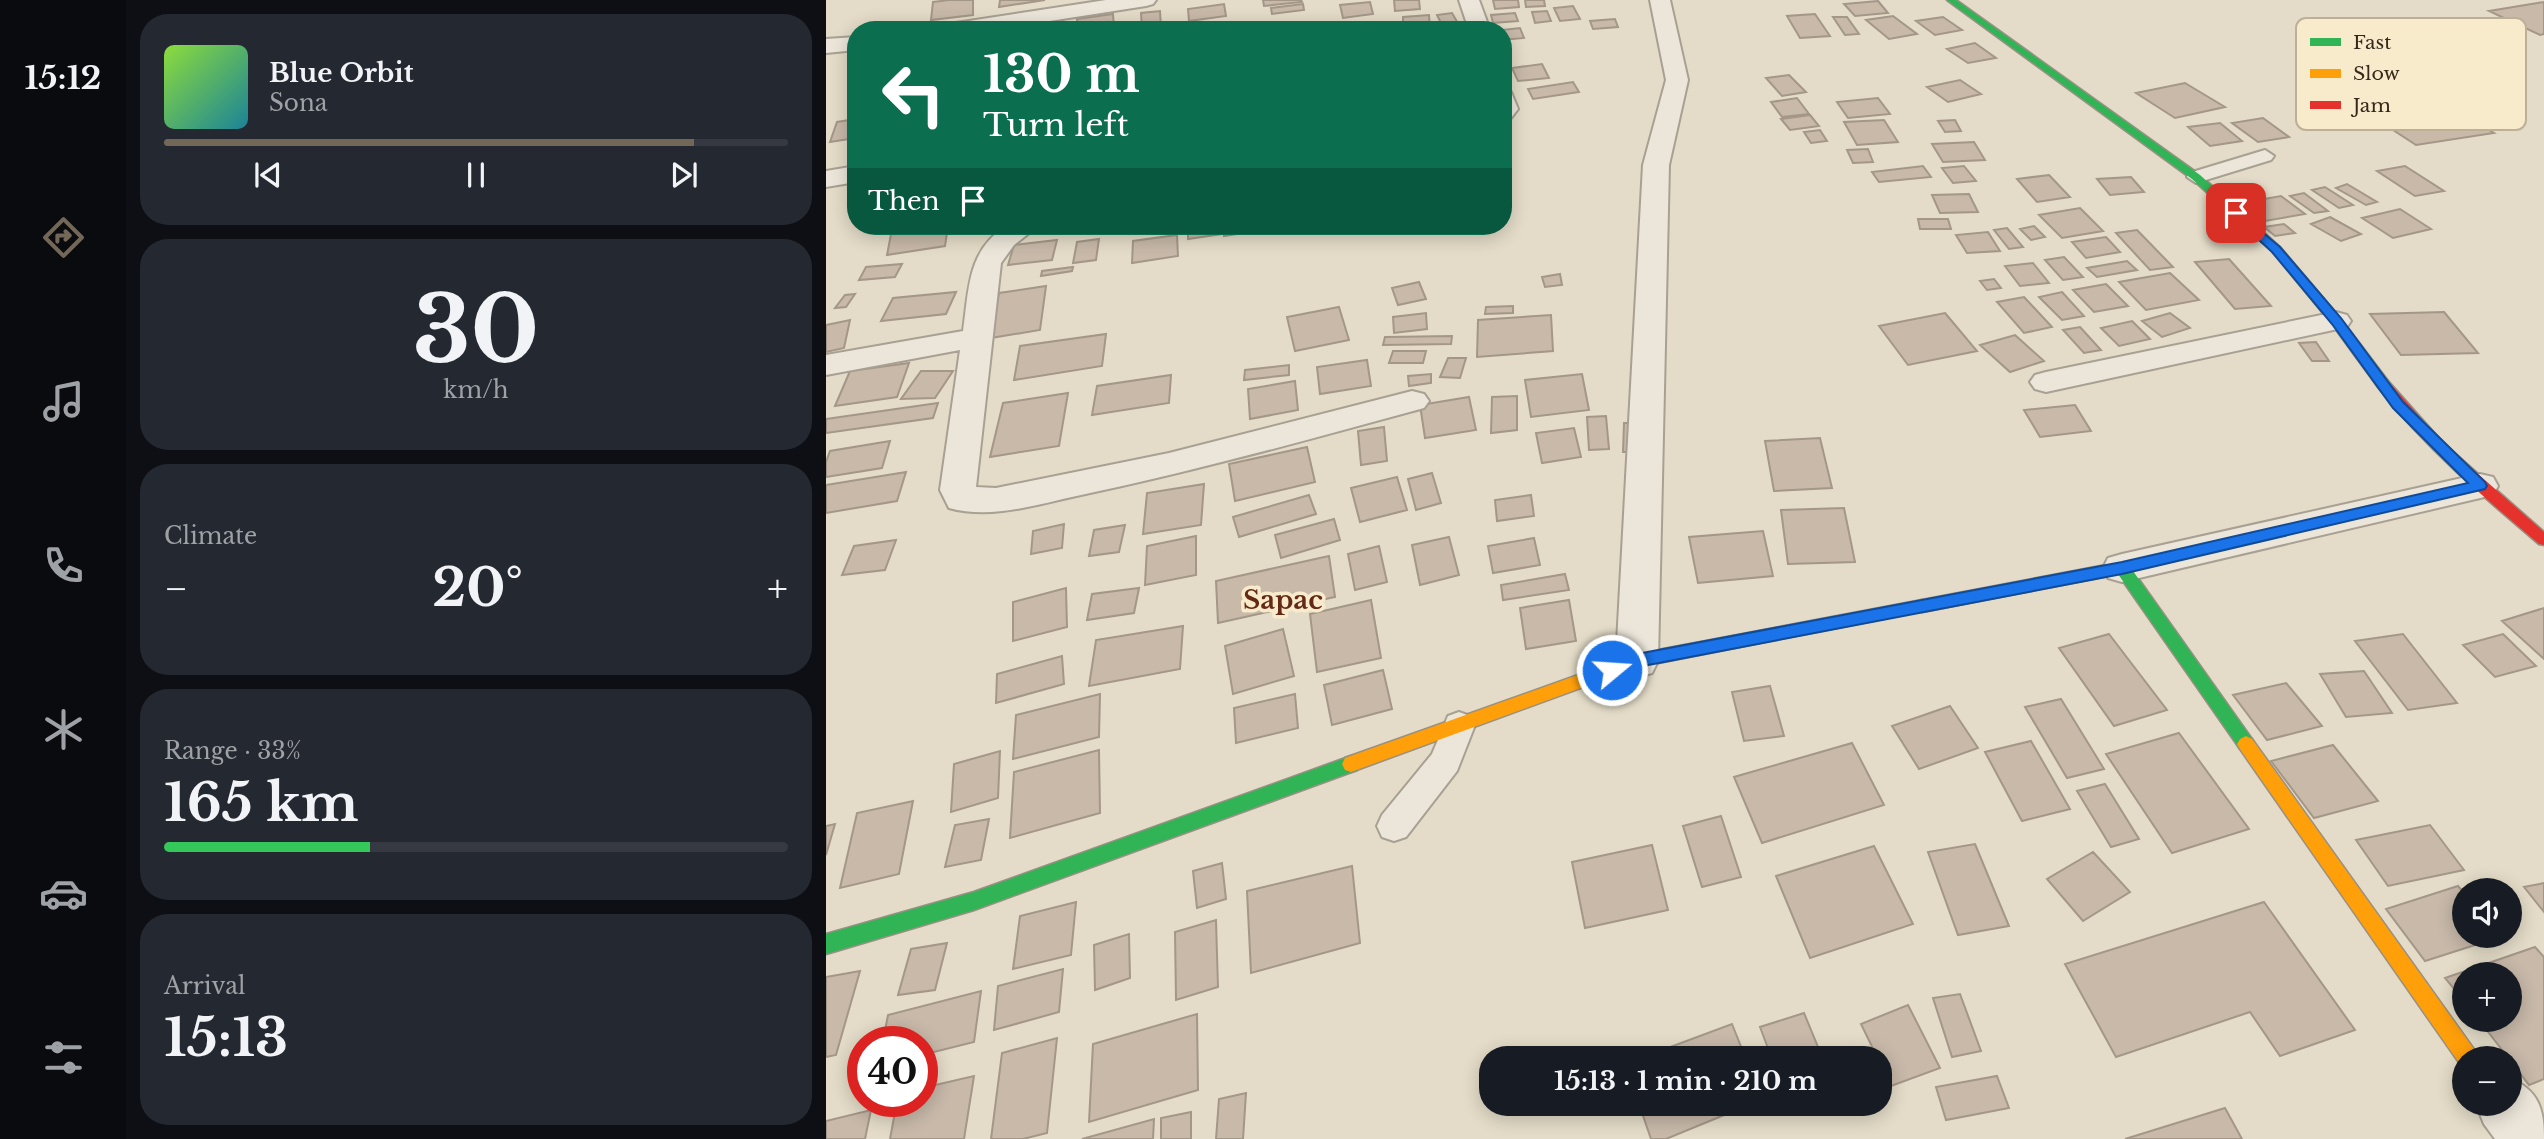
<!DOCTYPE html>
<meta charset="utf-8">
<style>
body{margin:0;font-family:"Libre Baskerville",serif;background:#242831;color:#f1f3f6;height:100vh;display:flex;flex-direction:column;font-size:26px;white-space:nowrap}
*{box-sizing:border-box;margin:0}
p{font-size:23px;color:#9ea1a6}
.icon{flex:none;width:38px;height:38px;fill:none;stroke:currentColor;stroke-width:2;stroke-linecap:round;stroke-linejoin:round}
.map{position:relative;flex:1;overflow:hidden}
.sheet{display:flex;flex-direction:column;gap:14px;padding:14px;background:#0d0f14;width:700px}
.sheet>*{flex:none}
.guide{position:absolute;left:21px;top:21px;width:665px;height:214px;border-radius:28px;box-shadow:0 4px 18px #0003;background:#0b6e4f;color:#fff;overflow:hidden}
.tools{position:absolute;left:1626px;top:878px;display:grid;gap:14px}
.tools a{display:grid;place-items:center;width:70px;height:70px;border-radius:50%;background:#171b24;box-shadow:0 4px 18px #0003;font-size:35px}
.speed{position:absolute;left:21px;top:1026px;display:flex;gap:14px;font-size:35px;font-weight:700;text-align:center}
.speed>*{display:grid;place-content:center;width:91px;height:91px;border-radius:50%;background:#171b24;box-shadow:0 4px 18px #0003;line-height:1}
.speed .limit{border:10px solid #d22;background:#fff;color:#111}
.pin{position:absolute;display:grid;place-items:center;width:60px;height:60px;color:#fff;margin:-30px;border-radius:14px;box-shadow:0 4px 10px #0006}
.me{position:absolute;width:77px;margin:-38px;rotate:72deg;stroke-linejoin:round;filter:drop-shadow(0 0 5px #0008)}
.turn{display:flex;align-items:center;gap:24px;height:147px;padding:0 21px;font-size:32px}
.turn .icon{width:91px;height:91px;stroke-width:2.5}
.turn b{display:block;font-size:49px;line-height:60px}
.then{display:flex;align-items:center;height:66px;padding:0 21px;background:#0003;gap:14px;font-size:26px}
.big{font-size:52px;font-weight:700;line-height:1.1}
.sheet .card{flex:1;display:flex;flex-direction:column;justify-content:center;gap:10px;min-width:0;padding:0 24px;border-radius:28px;background:#242831}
.sheet .dial{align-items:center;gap:0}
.dial b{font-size:91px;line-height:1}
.song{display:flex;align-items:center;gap:21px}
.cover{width:84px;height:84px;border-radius:10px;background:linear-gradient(135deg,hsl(90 70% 55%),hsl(190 70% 35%))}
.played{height:7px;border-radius:4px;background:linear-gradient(90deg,#736757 85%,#363941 85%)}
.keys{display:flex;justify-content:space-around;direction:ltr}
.heat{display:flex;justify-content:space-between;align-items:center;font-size:38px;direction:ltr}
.charge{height:10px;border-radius:5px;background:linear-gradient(90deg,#34c759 33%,#363941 0)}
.trip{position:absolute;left:653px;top:1046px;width:413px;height:70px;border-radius:28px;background:#171b24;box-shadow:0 4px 18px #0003;font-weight:700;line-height:70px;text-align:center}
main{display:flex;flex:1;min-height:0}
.menu{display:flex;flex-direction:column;width:126px;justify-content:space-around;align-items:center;background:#090b0e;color:#9ea1a6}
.menu .icon{width:49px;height:49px}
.menu .active{color:#736757}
.menu b{font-size:32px;color:#f1f3f6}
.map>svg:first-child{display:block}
.building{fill:#c8b9a9;stroke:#a49788;stroke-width:2}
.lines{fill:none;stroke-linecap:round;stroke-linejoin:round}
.lane-casing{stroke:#a8a092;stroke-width:4}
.street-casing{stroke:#a8a092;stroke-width:4}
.fast-casing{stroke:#989082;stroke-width:3}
.slow-casing{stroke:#989082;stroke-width:3}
.jam-casing{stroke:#989082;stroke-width:3}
.lane{fill:#ece6da;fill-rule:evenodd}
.street{fill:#ece6da;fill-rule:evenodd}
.fast{fill:#30b455;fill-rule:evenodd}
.slow{fill:#ff9f0a;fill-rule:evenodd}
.jam{fill:#e5322d;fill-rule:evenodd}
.route{fill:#1a73e8;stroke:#114b97;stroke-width:2}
.labels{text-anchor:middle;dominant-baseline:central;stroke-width:7;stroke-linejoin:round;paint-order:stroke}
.quarter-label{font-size:26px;font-weight:bold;fill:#652817;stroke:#f7ebcc}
.key{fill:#f7ebcc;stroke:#bdb097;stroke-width:2}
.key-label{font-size:19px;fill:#36281a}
</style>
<main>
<nav class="menu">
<b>15:12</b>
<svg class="icon active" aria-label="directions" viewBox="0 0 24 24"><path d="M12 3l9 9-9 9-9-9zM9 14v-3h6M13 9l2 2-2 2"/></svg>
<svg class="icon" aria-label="music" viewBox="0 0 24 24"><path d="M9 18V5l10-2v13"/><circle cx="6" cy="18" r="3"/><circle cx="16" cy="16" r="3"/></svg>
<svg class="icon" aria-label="phone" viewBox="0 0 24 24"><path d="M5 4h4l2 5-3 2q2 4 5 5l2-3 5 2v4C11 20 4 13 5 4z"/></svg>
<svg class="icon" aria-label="climate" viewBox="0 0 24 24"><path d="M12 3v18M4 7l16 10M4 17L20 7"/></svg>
<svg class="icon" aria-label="car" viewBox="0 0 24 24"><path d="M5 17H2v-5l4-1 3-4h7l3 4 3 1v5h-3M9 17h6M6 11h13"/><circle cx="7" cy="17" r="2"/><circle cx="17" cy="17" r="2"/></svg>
<svg class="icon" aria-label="filters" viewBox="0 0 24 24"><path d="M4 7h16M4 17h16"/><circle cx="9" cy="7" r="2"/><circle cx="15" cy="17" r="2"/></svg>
</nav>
<section class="sheet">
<div class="card">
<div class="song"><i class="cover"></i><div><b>Blue Orbit</b><p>Sona</p></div></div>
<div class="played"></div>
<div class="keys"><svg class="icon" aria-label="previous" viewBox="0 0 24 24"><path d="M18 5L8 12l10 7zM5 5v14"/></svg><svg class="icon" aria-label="pause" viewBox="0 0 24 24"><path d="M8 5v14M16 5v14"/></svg><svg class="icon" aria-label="next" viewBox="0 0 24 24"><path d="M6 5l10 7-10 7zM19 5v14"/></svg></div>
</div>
<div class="card dial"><b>30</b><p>km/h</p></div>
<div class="card"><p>Climate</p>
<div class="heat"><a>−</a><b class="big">20°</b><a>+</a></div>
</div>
<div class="card"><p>Range · 33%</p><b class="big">165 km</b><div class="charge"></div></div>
<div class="card"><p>Arrival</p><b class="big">15:13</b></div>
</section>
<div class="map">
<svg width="1718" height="1139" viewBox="0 0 1718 1139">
<rect width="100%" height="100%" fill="#e4dcc8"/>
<path class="building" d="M123,0h24v15l-42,5 2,-18z
M174,0h45l-46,7z
M437,0h38l1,2 -38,4z
M568,0h25l1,9 -25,2z
M667,0h25l1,7 -24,2z
M699,0h19l1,6 -19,1z
M1052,1l10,12 -33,3 -11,-12z
M544,2l3,12 -30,4 -3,-13z
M1718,2v32l-4,1 -51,-24z
M398,4l2,12 -37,5 -1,-12z
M477,4l1,6 -32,4 -1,-6z
M747,6l7,13 -20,2 -6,-13z
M334,11l1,17 -19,2 -1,-17z
M721,11l4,10 -16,2 -3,-11z
M626,13l8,14 -16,2 -7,-14z
M689,13l3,8 -25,2 -2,-8z
M287,14l1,14 -36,2 -1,-11z
M989,14l15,22 -30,2 -13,-22z
M603,15l1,14 -27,1v-13z
M1067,16l24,18 -28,5 -23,-19z
M1007,17h14l12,17 -14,1z
M1117,17l19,13 -27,5 -19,-14z
M789,19l3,8 -25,2 -3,-8z
M694,28l4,10 -21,2v-10z
M1149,43l21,15 -28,5 -21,-14z
M716,64l7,14 -31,3 -6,-13z
M963,75l17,17 -24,4 -16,-18z
M1134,80l21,14 -33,8 -21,-15z
M747,82l6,10 -46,7 -5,-10z
M1359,83l40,24 -50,11 -39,-25z
M971,98l12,16 -27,3 -11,-15z
M1052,98l12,16 -42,4 -11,-16z
M1635,113l33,20 -78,12 -32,-21z
M984,115l9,11 -29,4 -9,-11z
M1437,118l26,19 -31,5 -26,-19z
M30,119v19l-26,4 7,-20z
M1058,120l14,22 -41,3 -13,-23z
M1129,120l6,11 -16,1 -7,-11z
M1394,123l22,18 -32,5 -22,-19z
M994,130l7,11 -16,2 -7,-11z
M1148,142l11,18 -42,2 -11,-18z
M1042,149l5,13 -20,1 -6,-13z
M1097,166l8,11 -52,5 -7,-10z
M1138,166l12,15 -23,2 -11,-15z
M1579,166l39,25 -29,5 -38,-25z
M1223,175l21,22 -33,5 -20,-23z
M1305,177l13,15 -34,3 -13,-16z
M1521,184l30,18 -11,3 -30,-17z
M1499,187l28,18 -14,3 -27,-18z
M1478,193l24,18 -14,2 -24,-17z
M1143,194l9,18 -38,1 -8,-18z
M1455,196l24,18 -40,7 -24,-18z
M1254,208l23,23 -41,7 -23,-23z
M1574,209l31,20 -38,9 -31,-20z
M1504,217l31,17 -20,7 -30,-17z
M1092,219h30l3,10h-31z
M1458,224l11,9 -20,3 -11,-9z
M113,226h9l-3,20 -58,9 4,-21z
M362,226h35v8l-35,5z
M397,226h20l1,7 -20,3z
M1208,226l11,11 -14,3 -11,-11z
M1181,228l16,19 -14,2 -15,-19z
M1311,230l36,37 -23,3 -34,-37z
M1162,232l12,19 -33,2 -11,-18z
M351,235l1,21 -46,7 1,-22z
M1280,237l14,15 -34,6 -14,-16z
M273,239l-3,21 -23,3 4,-21z
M231,240l-5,20 -44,5 6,-20z
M1238,257l19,20 -20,3 -18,-20z
M1403,259l42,47 -36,3 -40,-47z
M1301,261l10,9 -40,7 -10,-9z
M1207,263l16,20 -29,3 -15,-20z
M76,264l-7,13 -36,3 7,-13z
M247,267l-1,4 -31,5 1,-5z
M1344,273l29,27 -53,10 -27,-28z
M734,274l2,11 -17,2 -3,-10z
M1168,279l7,9 -14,2 -7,-9z
M593,282l7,17 -28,6 -6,-17z
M1280,284l22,22 -34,6 -21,-22z
M220,286l-6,44 -49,8 8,-45z
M130,292l-10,22 -65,7 12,-23z
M1236,292l22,24 -22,4 -23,-23z
M29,294l-9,13 -11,1 10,-13z
M1198,297l28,30 -28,6 -27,-31z
M687,306v7l-28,1 1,-7z
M513,307l10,33 -54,11 -8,-34z
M1618,312l34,41 -77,2 -31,-41z
M600,313l1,16 -33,4 -1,-16z
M1119,313l32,38 -69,14 -29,-39z
M1344,313l20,15 -28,9 -20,-16z
M725,315l2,36 -76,6 1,-37z
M24,320l-6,28 -18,4v-27z
M1306,321l18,18 -31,7 -18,-18z
M1254,327l21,23 -17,3 -21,-23z
M280,334l-4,32 -88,14 6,-34z
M1189,335l29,26 -34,11 -30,-27z
M626,336l-1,8 -68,1 2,-8z
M1490,342l13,19h-17l-13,-18z
M567,351h33l-3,12h-34z
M622,358h18l-6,20 -20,-1z
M541,360l4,26 -51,8 -3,-27z
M83,363l-12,34 -62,9 15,-35z
M463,365v10l-45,5 1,-10z
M95,371h32l-18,27 -34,1z
M605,374v9l-22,3 -1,-10z
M756,374l7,36 -58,7 -6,-37z
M345,375l-2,28 -77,12 5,-29z
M469,381l3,29 -48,9 -2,-30z
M242,393l-9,53 -69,11 13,-54z
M691,396v34l-26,3 1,-36z
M643,397l7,33 -51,8 -5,-33z
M112,403l-5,15 -107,15v-14z
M1249,405l16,26 -51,6 -16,-27z
M780,416l3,33 -20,1 -2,-33z
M798,423h12l-2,29h-11z
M558,427l3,34 -26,4 -3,-34z
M748,428l7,29 -39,6 -6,-30z
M994,438l12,50 -58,3 -9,-50z
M64,441l-8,27 -56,9v-15l4,-11z
M481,447l8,35 -80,19 -6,-37z
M80,472l-9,29 -71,12v-28z
M606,473l9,30 -25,7 -8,-31z
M571,477l10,33 -47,12 -9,-34z
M378,484l-3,41 -58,9 4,-41z
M483,495l7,19 -77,23 -6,-20z
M705,495l3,21 -37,5 -2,-21z
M1018,508l11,54 -67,2 -7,-54z
M508,519l6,21 -59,18 -6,-23z
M238,524l-2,24 -31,6 2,-23z
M299,525l-6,27 -30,4 5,-26z
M937,531l10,45 -75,7 -9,-46z
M370,536v39l-51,10 2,-39z
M623,537l10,38 -39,10 -8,-40z
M708,538l6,27 -47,8 -5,-27z
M70,540l-11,30 -43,5 12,-29z
M553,546l8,36 -32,8 -7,-36z
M503,556l6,41 -117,26 -2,-42z
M739,574l4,16 -66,10 -2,-15z
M240,588l1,39 -54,14v-39z
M313,588l-5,25 -47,7 5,-26z
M545,600l10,58 -64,14 -7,-58z
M743,600l7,41 -50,8 -6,-41z
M1718,608v51l-42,-38z
M357,626l-3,43 -91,17 7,-46z
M457,629l11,47 -61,18 -8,-48z
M1283,634l58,76 -53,16 -55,-78z
M1577,634l54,69 -49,7 -53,-69z
M1677,634l33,32 -41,11 -32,-32z
M236,656l2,28 -68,19 1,-29z
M557,670l9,39 -60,16 -8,-40z
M1538,671l28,42 -46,4 -26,-43z
M1460,683l36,43 -55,14 -34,-45z
M944,686l14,50 -40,5 -12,-49z
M274,694l-1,43 -86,22 3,-44z
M469,694l3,34 -62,15 -2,-35z
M1235,699l43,70 -37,9 -42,-71z
M1124,706l28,42 -59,21 -27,-43z
M1353,733l70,96 -77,24 -66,-99z
M1205,741l39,68 -48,12 -37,-69z
M1026,743l32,62 -122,38 -28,-66z
M1507,745l45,56 -64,17 -43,-57z
M273,750l1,63 -90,25 4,-66z
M174,751l-2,47 -47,14 3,-48z
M1279,784l34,55 -28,8 -34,-56z
M87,801l-14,73 -59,14 17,-75z
M895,816l20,61 -39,10 -19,-61z
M163,819l-8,41 -36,7 10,-42z
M9,824l-9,31v-29z
M1604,825l34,45 -76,16 -32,-46z
M1149,844l34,82 -51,9 -30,-83z
M826,845l16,65 -83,18 -13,-66z
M1048,846l39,78 -103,34 -34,-82z
M1267,852l37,40 -47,29 -36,-42z
M396,863l4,36 -29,9 -4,-37z
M526,866l8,77 -109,30 -4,-82z
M1718,883v29l-20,-25z
M1632,886l6,7v43l36,1 -75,24 -39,-52z
M250,902l-5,53 -58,14 7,-53z
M1438,902l91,128 -75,26 -30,-44 -134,45 -51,-93z
M390,920l2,67 -42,13 -1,-68z
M303,934l1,44 -35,12 -1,-45z
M121,943l-12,47 -37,5 13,-46z
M1709,947l9,10v122l-15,6 -50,-65h31v-45h-46v26l-19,-23z
M237,969l-4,43 -65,18 4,-44z
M34,971l-24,84 -10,2v-80z
M155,991l-7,51 -52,13v-14h-39l5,-26z
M1134,994l21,57 -29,6 -19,-59z
M1082,1005l32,63 -49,18 -30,-62z
M978,1013l19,46h-51l-12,-32z
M371,1014l1,76 -109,32 4,-78z
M906,1024l14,35h-108z
M231,1038l-10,95 -24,6h-32l11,-86z
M148,1076l-10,63h-74l7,-38h25v-13z
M1171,1076l12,32 -63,12 -10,-33z
M420,1093l-3,46h-27l3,-40z
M813,1104h112l-85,35h-15z
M1399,1108l17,31h-117z
M45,1110l-6,29h-39v-18z
M365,1112v27h-30v-21z
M328,1119l-1,20h-71z"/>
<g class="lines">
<defs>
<path id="lane" d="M1439,150l9,6 -3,4 -75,23 -9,-6 2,-4z
M633,712l11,4 5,9 -18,46 -51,66 -12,4 -12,-4 -5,-11 5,-11 50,-61 16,-38z"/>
<path id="street" d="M280,0h50l-3,4 -7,2 -154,24h-53l3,-4 7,-2z
M633,0h20l11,30h-21z
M824,0h20l18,80 -19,85 -11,496 -6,12 -15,4 -15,-4 -6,-12 27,-496 23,-85z
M30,37v13l-30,3v-14z
M677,90l8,2 7,17 -7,9 -8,2z
M30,166v16l-30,5v-16z
M180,226h32l-24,19 -13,18 -25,224 20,1 173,-35 243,-62 12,3 5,7 -5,7c-114,31 -228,63 -343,87 -43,9 -89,25 -132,13l-9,-18 20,-140 -134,25v-20l137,-24c6,-41 4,-80 43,-105z
M1510,312l11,3 4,6 -4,6 -301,65 -11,-3 -5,-7 5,-7 11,-3z
M1654,474l13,3 5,9 -5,9 -371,87 -14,-4 -5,-10 5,-10 14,-4z
M1684,1078c29,13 34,31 34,61h-49l-11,-15 -8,-20h34z"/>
<path id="fast" d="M1121,0h9l244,175 80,72 60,71 48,63v6h-10l-46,-63 -60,-73 -80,-72z
M1296,562l6,2 124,175 3,5 -3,5 -6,3 -6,-3 -122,-175 -196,38 -6,-2 -2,-4 2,-4 6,-2z
M525,756l6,2 3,6 -3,6 -383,140 -148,44v-20l148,-42z"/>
<path id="slow" d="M1096,600l6,2 2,4 -2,4 -290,57 -287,105 -6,-2 -3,-6 3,-6 292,-104z
M1420,736l6,3 229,320h-17v9l-2,-1 -222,-318 -3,-5 3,-5z"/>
<path id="jam" d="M1557,380l5,1 56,63 100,88v13l-5,-1c-58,-49 -114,-97 -161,-157v-6z"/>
</defs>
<use href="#lane" class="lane-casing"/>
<use href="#street" class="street-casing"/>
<use href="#fast" class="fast-casing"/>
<use href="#slow" class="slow-casing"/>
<use href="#jam" class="jam-casing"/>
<use href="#lane" class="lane"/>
<use href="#street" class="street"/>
<use href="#fast" class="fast"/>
<use href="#slow" class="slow"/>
<use href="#jam" class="jam"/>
</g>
<path class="route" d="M1410,210l44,37 61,71 62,84 82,80 2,4 -2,3 -363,85 -484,93 -26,10 -6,-2 -3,-5 3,-5 31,-11 485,-92 346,-79 -75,-75 -61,-84 -60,-72 -40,-37 -2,-2z"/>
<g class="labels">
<g class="quarter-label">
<text x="457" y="600">Sapac</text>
</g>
</g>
<rect x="1470" y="18" width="230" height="112" rx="10" class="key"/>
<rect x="1484" y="38" width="31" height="8" fill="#30b455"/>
<rect x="1484" y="69" width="31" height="9" fill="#ff9f0a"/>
<rect x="1484" y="101" width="31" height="8" fill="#e5322d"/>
<g class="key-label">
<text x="1527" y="49">Fast</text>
<text x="1527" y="80">Slow</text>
<text x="1527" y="112">Jam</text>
</g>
</svg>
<div class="tools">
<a><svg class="icon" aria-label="sound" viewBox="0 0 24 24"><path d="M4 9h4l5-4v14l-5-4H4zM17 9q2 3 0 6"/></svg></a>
<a>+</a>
<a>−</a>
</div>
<div class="speed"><div class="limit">40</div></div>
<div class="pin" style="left:1410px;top:213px;background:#d93025"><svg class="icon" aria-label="arrive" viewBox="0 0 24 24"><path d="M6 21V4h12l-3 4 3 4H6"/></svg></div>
<svg class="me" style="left:786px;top:670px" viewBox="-20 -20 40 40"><circle r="17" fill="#1a73e8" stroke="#fff" stroke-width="3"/><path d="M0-11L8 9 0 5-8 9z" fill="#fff"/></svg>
<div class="trip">15:13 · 1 min · 210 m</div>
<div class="guide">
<div class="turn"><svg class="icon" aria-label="left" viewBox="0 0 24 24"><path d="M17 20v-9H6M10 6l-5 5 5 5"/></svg><div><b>130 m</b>Turn left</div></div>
<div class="then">Then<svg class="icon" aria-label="arrive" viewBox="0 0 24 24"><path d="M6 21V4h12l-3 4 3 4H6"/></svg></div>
</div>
</div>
</main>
